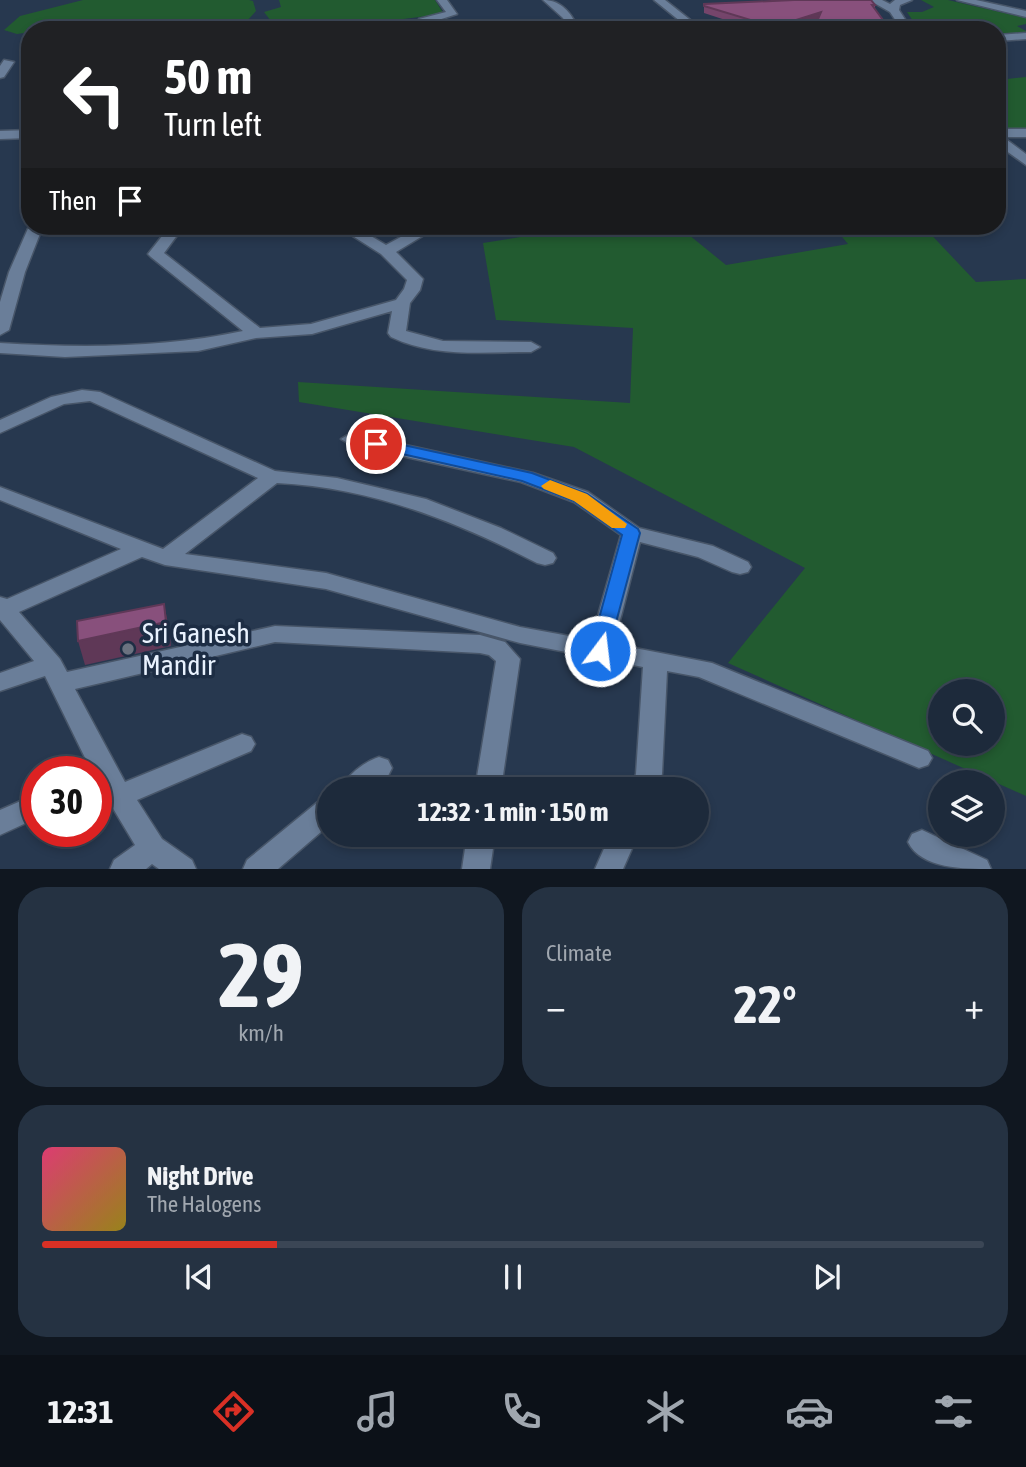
<!DOCTYPE html>
<meta charset="utf-8">
<style>
body{margin:0;font-family:"Asap Condensed",sans-serif;background:#253242;color:#f1f3f6;height:100vh;display:flex;flex-direction:column;font-size:26px;white-space:nowrap}
*{box-sizing:border-box;margin:0}
p{font-size:23px;color:#a0a7af}
.icon{flex:none;width:38px;height:38px;fill:none;stroke:currentColor;stroke-width:2;stroke-linecap:round;stroke-linejoin:round}
.map{position:relative;height:869px;overflow:hidden}
.details{display:flex;flex-direction:column;gap:18px;padding:18px;background:#101720;flex:1}
.details>*{flex:none}
.top-card{position:absolute;left:21px;top:21px;width:985px;height:214px;border-radius:28px;box-shadow:0 4px 10px #0003,0 0 0 2px #3b4655;background:#202124;color:#fff;overflow:hidden}
.fabs{position:absolute;left:928px;top:679px;display:grid;gap:14px}
.fabs a{display:grid;place-items:center;width:77px;height:77px;border-radius:50%;background:#1d2a3b;box-shadow:0 4px 10px #0003,0 0 0 2px #3b4655;font-size:35px}
.speed{position:absolute;left:21px;top:756px;display:flex;gap:14px;font-size:35px;font-weight:700;text-align:center}
.speed>*{display:grid;place-content:center;width:91px;height:91px;border-radius:50%;background:#1d2a3b;box-shadow:0 4px 10px #0003,0 0 0 2px #3b4655;line-height:1}
.speed .limit{border:10px solid #d22;background:#fff;color:#111}
.pin{position:absolute;display:grid;place-items:center;width:60px;height:60px;color:#fff;margin:-30px;border:4px solid #fff;border-radius:50%;box-shadow:0 2px 7px #0007}
.me{position:absolute;width:77px;margin:-38px;rotate:15deg;stroke-linejoin:round;filter:drop-shadow(0 0 5px #0008)}
.turn{display:flex;align-items:center;gap:24px;height:147px;padding:0 28px;font-size:32px}
.turn .icon{width:91px;height:91px;stroke-width:2.5}
.turn b{display:block;font-size:49px;line-height:60px}
.then{display:flex;align-items:center;height:66px;padding:0 28px;background:#0003;gap:14px;font-size:26px}
.big{font-size:52px;font-weight:700;line-height:1.1}
.details .card{flex:1;display:flex;flex-direction:column;justify-content:center;gap:10px;min-width:0;padding:0 24px;border-radius:28px;background:#253242}
.details .dial{align-items:center;gap:0}
.dial b{font-size:91px;line-height:1}
.song{display:flex;align-items:center;gap:21px}
.cover{width:84px;height:84px;border-radius:10px;background:linear-gradient(135deg,hsl(340 70% 55%),hsl(50 70% 35%))}
.played{height:7px;border-radius:4px;background:linear-gradient(90deg,#d93025 25%,#3b4655 25%)}
.keys{display:flex;justify-content:space-around;direction:ltr}
.heat{display:flex;justify-content:space-between;align-items:center;font-size:38px;direction:ltr}
.details .tiles{flex:1;display:grid;gap:18px;grid-template-columns:1fr 1fr}
.card:last-child{grid-column:span 2}
.trip{position:absolute;left:317px;top:777px;width:392px;height:70px;border-radius:35px;background:#1d2a3b;box-shadow:0 4px 10px #0003,0 0 0 2px #3b4655;font-weight:700;line-height:70px;text-align:center}
.tab-bar{display:flex;height:112px;justify-content:space-around;align-items:center;background:#0c1118;color:#a0a7af}
.tab-bar .icon{width:49px;height:49px}
.tab-bar .selected{color:#d93025}
.tab-bar b{font-size:32px;color:#f1f3f6}
.map>svg:first-child{display:block}
.green{fill:#225b30;fill-rule:evenodd}
.lines{fill:none;stroke-linecap:round;stroke-linejoin:round}
.minor-casing{stroke:#485669;stroke-width:3}
.minor{fill:#6a7e99;fill-rule:evenodd}
.wall{fill:#75456b}
.shaded-wall{fill:#5f3857}
.building{fill:#88507c;stroke:#5f3857;stroke-width:2}
.route{fill:#1a73e8;stroke:#114b97;stroke-width:2}
.slow{fill:#f59e0b}
.worship-dot{fill:#6b7280;stroke:#1d2d44;stroke-width:2.5}
.labels{text-anchor:middle;dominant-baseline:central;stroke-width:7;stroke-linejoin:round;paint-order:stroke}
.near-poi-label{font-size:28px;fill:#e9f2fe;stroke:#1d2d44;text-anchor:start}
</style>
<div class="map">
<svg width="1026" height="869" viewBox="0 0 1026 869">
<rect width="100%" height="100%" fill="#27384f"/>
<path class="green" d="M83,0h166l4,1 3,10 -17,19h-91l-9,-8 -109,8v2l-13,2 -13,-4 16,-14z
M279,0h156l9,14 -49,6 3,5 -43,5h-77l-14,-18 17,-5z
M921,0h27l78,18v6l-9,2 9,5v7l-28,2v-10h-79l-12,-18h15l12,-5z
M1026,77v51h-28v-48z
M590,226h88l48,39 122,-21 -15,-18h90l53,56 50,-3v517l-298,-133 77,-95 -231,-121 -275,-45 -1,-20 332,21 3,-75 -137,-8 -13,-77zM940,691h52v53h-52z"/>
<g class="lines">
<defs>
<path id="minor" d="M437,0h10l10,14 -28,9 1,7h-10l-1,-11 27,-7z
M543,0c16,0 26,10 33,24l-4,6h-10l4,-6 -3,-6z
M654,0h11l38,30h-12z
M869,0h13l8,4 5,-4h17l-12,5 -1,5 13,20h-10l-12,-18z
M957,0h19l50,11v6z
M1026,33v6l-28,2v-6z
M4,60l10,2 -10,15 -4,1v-12z
M998,129h28v8h-23l23,17v11l-28,-20z
M30,130v8l-30,1v-8z
M30,224l13,2 -18,46 -16,58 -9,5v-33l9,-30z
M170,226h14l-20,27 96,75 51,-4 85,-24 8,-11 3,-9 -26,-26 -44,-28h17l32,19 35,-19h18l-43,26 27,27 -3,11 -10,13 -4,28 37,10 88,1 9,5 -9,5c-47,0 -97,6 -140,-15l-3,-4 4,-22 -80,23 -56,4 -58,13 -133,6 -65,-4v-10c81,5 164,5 243,-12l-92,-74 -3,-3z
M82,390l18,2 175,79 62,7 89,21 75,29 52,25 3,5 -3,5 -8,2 -8,-2c-81,-42 -168,-76 -260,-80l-92,71 141,19 194,54 71,13 30,-105 -47,-33 -53,-20 -170,-37 -10,-6 10,-6 182,40 55,19 51,36 74,18 35,16 3,5 -3,5 -8,2 -8,-2 -34,-15 -58,-15 -26,102 98,19 216,88 4,7 -4,7 -9,3 -220,-91 -32,-6 -5,103 -6,15h-26l6,-15 7,-107 -123,-24 -194,-54 -161,-24 -23,-8 -123,55 41,47 7,13 208,-46 205,9 25,7 15,17 -19,130h-26l21,-128 -7,-6 -9,-2 -205,-11 -200,47 50,93 117,-48 9,3 4,7 -4,7 -114,49 25,39 30,21 4,9h-37l-7,-5 -6,5h-36l4,-9 21,-15 -39,-65v-8h-4l-47,-96 -45,15v-18l34,-12 -34,-41v-23l7,2 114,-50 -121,-49v-13l163,62 95,-71 -168,-77 -26,3 -64,29v-13l51,-23z
M379,757l9,3 4,8 -4,8 -16,13h-31c6,-14 23,-27 38,-32z
M37,794v24l-37,17v-25z
M329,798v27l-51,44h-35l4,-9 72,-59z
M922,830l65,30 4,9c-26,0 -70,0 -83,-27l4,-8z
M467,835h28l-5,34h-28z
M610,835h28l-15,34h-28z"/>
</defs>
<use href="#minor" class="minor-casing"/>
<use href="#minor" class="minor"/>
</g>
<path class="wall" d="M704,4l171,1v4l8,11 -1,7h-4v3h-64l3,-9 -27,9h-34l-52,-17z"/>
<path class="shaded-wall" d="M821,12l-1,8 -30,10h-16v-3z
M164,604l5,24 2,18 -86,19 -7,-24z"/>
<path class="building" d="M794,0h77l4,5h-3l11,15h-10l5,8 -63,-2 6,-14 -47,15 -70,-21v-2z
M164,604l2,18 -88,19 -1,-20z"/>
<path class="route" d="M376,439l156,34 55,21 51,35 2,4 -33,123 -7,3 -7,-3 -3,-5 32,-116 -48,-34 -52,-20 -151,-34 -3,-3 3,-3z"/>
<path class="slow" d="M550,480l37,14 40,30 -2,4h-13l-38,-27 -30,-12 -3,-3z"/>
<circle class="worship-dot" cx="128" cy="649" r="7"/>
<g class="labels">
<g class="near-poi-label">
<text x="142" y="633">Sri Ganesh<tspan x="142" dy="32">Mandir</tspan></text>
</g>
</g>
</svg>
<div class="fabs">
<a><svg class="icon" aria-label="search" viewBox="0 0 24 24"><circle cx="10" cy="10" r="6"/><path d="M15 15l6 6"/></svg></a>
<a><svg class="icon" aria-label="layers" viewBox="0 0 24 24"><path d="M12 4l9 5-9 5-9-5zM3 14l9 5 9-5"/></svg></a>
</div>
<div class="speed"><div class="limit">30</div></div>
<div class="pin" style="left:376px;top:444px;background:#d93025"><svg class="icon" aria-label="arrive" viewBox="0 0 24 24"><path d="M6 21V4h12l-3 4 3 4H6"/></svg></div>
<svg class="me" style="left:600px;top:651px" viewBox="-20 -20 40 40"><circle r="17" fill="#1a73e8" stroke="#fff" stroke-width="3"/><path d="M0-11L8 9 0 5-8 9z" fill="#fff"/></svg>
<div class="trip">12:32 · 1 min · 150 m</div>
<div class="top-card">
<div class="turn"><svg class="icon" aria-label="left" viewBox="0 0 24 24"><path d="M17 20v-9H6M10 6l-5 5 5 5"/></svg><div><b>50 m</b>Turn left</div></div>
<div class="then">Then<svg class="icon" aria-label="arrive" viewBox="0 0 24 24"><path d="M6 21V4h12l-3 4 3 4H6"/></svg></div>
</div>
</div>
<section class="details">
<div class="tiles">
<div class="card dial"><b>29</b><p>km/h</p></div>
<div class="card"><p>Climate</p>
<div class="heat"><a>−</a><b class="big">22°</b><a>+</a></div>
</div>
<div class="card">
<div class="song"><i class="cover"></i><div><b>Night Drive</b><p>The Halogens</p></div></div>
<div class="played"></div>
<div class="keys"><svg class="icon" aria-label="previous" viewBox="0 0 24 24"><path d="M18 5L8 12l10 7zM5 5v14"/></svg><svg class="icon" aria-label="pause" viewBox="0 0 24 24"><path d="M8 5v14M16 5v14"/></svg><svg class="icon" aria-label="next" viewBox="0 0 24 24"><path d="M6 5l10 7-10 7zM19 5v14"/></svg></div>
</div>
</div>
</section>
<nav class="tab-bar">
<b>12:31</b>
<svg class="icon selected" aria-label="directions" viewBox="0 0 24 24"><path d="M12 3l9 9-9 9-9-9zM9 14v-3h6M13 9l2 2-2 2"/></svg>
<svg class="icon" aria-label="music" viewBox="0 0 24 24"><path d="M9 18V5l10-2v13"/><circle cx="6" cy="18" r="3"/><circle cx="16" cy="16" r="3"/></svg>
<svg class="icon" aria-label="phone" viewBox="0 0 24 24"><path d="M5 4h4l2 5-3 2q2 4 5 5l2-3 5 2v4C11 20 4 13 5 4z"/></svg>
<svg class="icon" aria-label="climate" viewBox="0 0 24 24"><path d="M12 3v18M4 7l16 10M4 17L20 7"/></svg>
<svg class="icon" aria-label="car" viewBox="0 0 24 24"><path d="M5 17H2v-5l4-1 3-4h7l3 4 3 1v5h-3M9 17h6M6 11h13"/><circle cx="7" cy="17" r="2"/><circle cx="17" cy="17" r="2"/></svg>
<svg class="icon" aria-label="filters" viewBox="0 0 24 24"><path d="M4 7h16M4 17h16"/><circle cx="9" cy="7" r="2"/><circle cx="15" cy="17" r="2"/></svg>
</nav>
